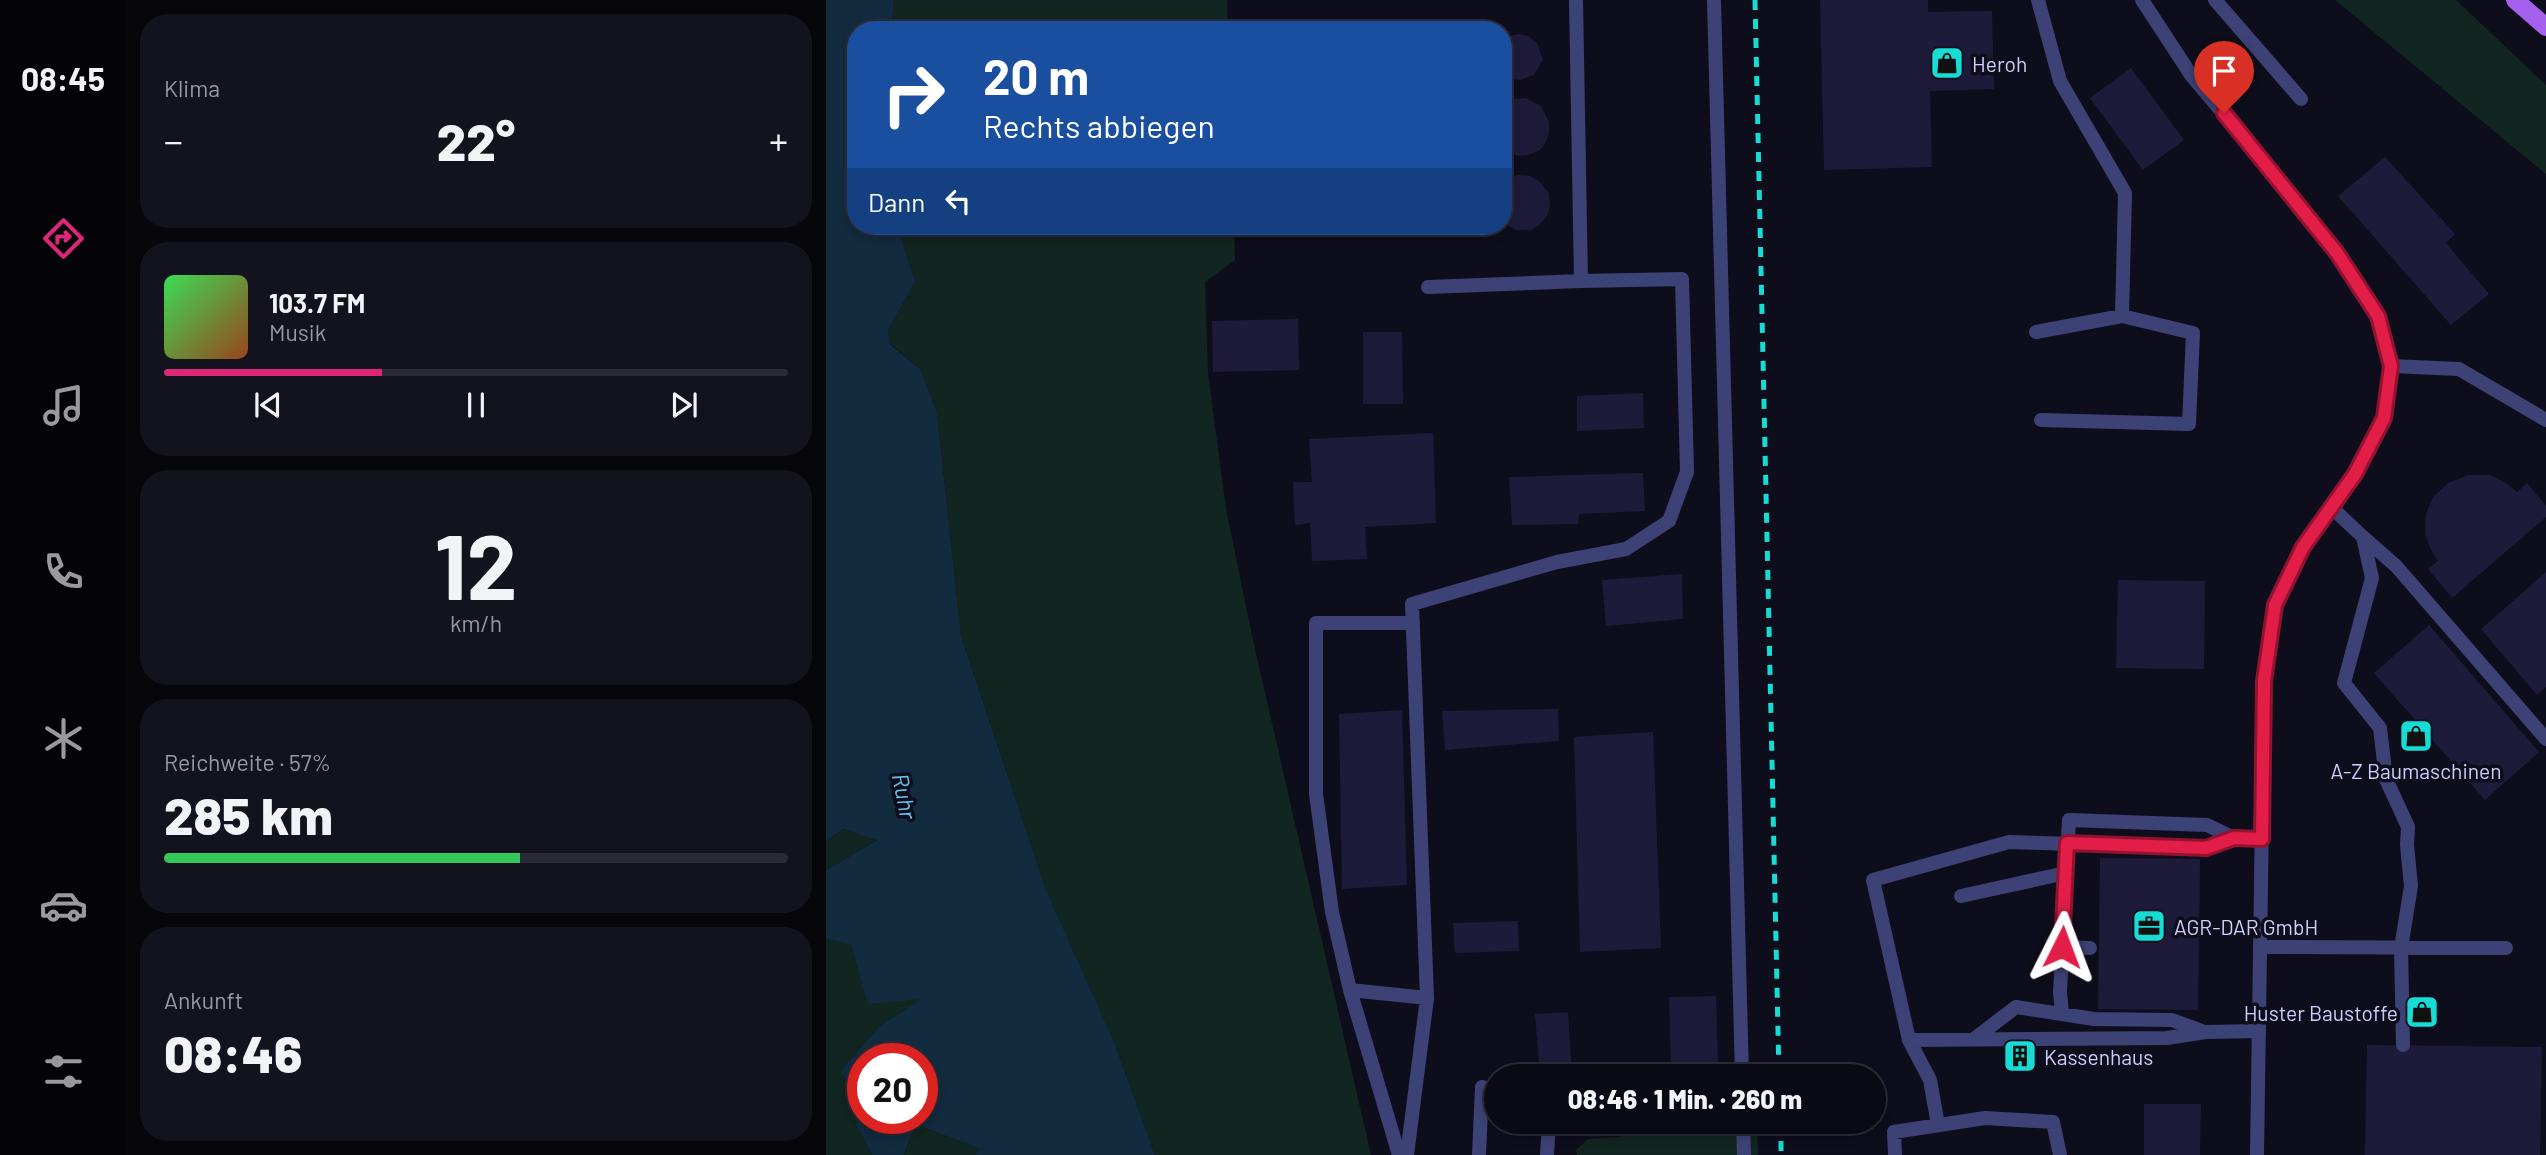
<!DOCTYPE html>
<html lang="de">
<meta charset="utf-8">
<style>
body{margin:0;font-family:Barlow,sans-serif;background:#13131d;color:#f1f3f6;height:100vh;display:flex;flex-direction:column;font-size:26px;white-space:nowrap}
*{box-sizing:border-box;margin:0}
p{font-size:23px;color:#999aa0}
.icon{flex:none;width:38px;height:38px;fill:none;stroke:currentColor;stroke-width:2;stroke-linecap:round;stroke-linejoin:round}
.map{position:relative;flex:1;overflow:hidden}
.details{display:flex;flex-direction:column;gap:14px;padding:14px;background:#06060b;width:700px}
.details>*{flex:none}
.top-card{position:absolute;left:21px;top:21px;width:665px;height:214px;border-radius:28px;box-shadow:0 4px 10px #0003,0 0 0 2px #2a2b34;background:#1a4fa0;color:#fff;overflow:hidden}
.speed{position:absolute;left:21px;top:1043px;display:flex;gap:14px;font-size:35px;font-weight:700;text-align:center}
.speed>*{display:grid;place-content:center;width:91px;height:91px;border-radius:50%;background:#0a0a14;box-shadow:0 4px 10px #0003,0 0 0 2px #2a2b34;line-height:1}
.speed .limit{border:10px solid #d22;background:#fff;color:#111}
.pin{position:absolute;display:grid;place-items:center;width:60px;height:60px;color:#fff;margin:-72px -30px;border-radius:50% 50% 50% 0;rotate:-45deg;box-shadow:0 0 7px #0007}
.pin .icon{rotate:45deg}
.me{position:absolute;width:77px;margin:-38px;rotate:3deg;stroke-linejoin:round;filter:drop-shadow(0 0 5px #0008)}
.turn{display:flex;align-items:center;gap:24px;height:147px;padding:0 21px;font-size:32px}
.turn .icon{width:91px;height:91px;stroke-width:2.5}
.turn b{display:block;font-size:49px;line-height:60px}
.then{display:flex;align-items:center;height:66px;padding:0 21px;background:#0003;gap:14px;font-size:26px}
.big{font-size:52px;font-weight:800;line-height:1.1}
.details .card{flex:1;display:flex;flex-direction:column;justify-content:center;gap:10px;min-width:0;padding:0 24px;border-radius:28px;background:#13131d}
.details .dial{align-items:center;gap:0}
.dial b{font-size:91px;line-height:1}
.song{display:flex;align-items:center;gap:21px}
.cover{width:84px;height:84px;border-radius:10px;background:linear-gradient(135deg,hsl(130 70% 55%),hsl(20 70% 35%))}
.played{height:7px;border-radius:4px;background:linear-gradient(90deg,#db2777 35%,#2a2b34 35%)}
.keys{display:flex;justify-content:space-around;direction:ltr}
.heat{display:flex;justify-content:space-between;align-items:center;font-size:38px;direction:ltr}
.charge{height:10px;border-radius:5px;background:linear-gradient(90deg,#34c759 57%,#2a2b34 0)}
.trip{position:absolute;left:658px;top:1064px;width:402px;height:70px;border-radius:35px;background:#0a0a14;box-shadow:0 4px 10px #0003,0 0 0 2px #2a2b34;font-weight:800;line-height:70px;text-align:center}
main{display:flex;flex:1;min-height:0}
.menu{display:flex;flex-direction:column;width:126px;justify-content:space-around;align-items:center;background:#040408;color:#999aa0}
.menu .icon{width:49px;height:49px}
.menu .active{color:#db2777}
.menu b{font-size:32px;color:#f1f3f6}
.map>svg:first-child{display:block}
.green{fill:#112521}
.water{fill:#122b3f;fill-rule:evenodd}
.building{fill:#1e1b3a}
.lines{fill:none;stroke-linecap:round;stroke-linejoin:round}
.lane{stroke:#3d4276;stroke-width:14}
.street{stroke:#3d4276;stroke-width:14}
.primary{stroke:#a660ee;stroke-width:18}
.rail{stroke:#17dbd5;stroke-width:5;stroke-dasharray:10 9;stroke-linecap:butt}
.route-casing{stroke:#92132f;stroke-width:18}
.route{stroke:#e11d48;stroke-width:12}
.labels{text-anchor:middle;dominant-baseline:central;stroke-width:7;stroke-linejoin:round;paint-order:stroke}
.poi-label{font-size:21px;fill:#cdcefa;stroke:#0e0d1b;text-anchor:start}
.water-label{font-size:23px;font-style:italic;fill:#66c1ef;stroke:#0e0d1b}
</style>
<main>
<nav class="menu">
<b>08:45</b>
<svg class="icon active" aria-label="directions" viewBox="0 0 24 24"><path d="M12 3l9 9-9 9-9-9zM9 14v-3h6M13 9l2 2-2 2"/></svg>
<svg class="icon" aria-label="music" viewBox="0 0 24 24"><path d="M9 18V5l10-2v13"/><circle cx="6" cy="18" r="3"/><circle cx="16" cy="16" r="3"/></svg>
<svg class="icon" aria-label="phone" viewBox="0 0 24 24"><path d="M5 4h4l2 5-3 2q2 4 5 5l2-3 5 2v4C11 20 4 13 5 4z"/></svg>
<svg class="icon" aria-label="climate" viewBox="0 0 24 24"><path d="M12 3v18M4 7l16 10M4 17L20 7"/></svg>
<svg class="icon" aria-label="car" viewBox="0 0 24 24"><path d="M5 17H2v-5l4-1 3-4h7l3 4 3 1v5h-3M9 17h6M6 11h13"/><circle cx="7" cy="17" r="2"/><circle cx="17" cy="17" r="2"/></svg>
<svg class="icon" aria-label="filters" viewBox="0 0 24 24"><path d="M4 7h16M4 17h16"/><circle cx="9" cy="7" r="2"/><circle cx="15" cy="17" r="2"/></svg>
</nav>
<section class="details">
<div class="card"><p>Klima</p>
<div class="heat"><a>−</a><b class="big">22°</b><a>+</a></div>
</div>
<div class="card">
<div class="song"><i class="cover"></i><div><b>103.7 FM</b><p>Musik</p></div></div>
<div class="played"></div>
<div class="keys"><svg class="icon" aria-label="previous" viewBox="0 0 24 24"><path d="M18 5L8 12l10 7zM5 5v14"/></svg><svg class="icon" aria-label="pause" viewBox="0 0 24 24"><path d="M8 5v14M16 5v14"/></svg><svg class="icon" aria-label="next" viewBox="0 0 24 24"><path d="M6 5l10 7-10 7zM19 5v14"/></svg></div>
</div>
<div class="card dial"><b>12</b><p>km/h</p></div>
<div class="card"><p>Reichweite · 57%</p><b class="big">285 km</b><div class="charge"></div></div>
<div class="card"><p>Ankunft</p><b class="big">08:46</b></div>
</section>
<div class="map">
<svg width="1720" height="1155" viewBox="0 0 1720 1155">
<rect width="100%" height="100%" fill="#0e0d1b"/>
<path class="green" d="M68,0h333l1,30h-334l-2,-9z
M1509,0h121l90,85v89z
M65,226h343l1,34 -30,22 3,91 18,136 27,131 118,515h-216l-42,-116 -67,-149 -85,-254 -24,-224 -16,-42 -31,-27 -2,-12 27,-50 -15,-46z
M17,829l35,10 -52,31v-29z
M0,939l25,4 72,56 -43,27 -40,45 17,25 -1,29 16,30h-46z
M795,1122h136l1,33h-181l-1,-5 12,-11 32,-2z
M89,1124l65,25 -5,6h-71z"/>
<path class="water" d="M0,0h68l-2,21 2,9h-38v196h35l9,9 15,46 -27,50 2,13 31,26 16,42 24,224 85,254 67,149 42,116h-180l5,-6 -65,-25 -11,31h-32l-16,-30 1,-29 -17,-25 40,-45 42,-27 -54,5 -17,-60 -25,-5v-69l51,-30 -34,-11 -17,12zM37,1059h59v59h-59z"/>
<path class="building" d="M994,0h108v12l64,-1 2,78 -64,2 2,76 -108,3z
M694,34l8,2 9,7 6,16 -9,16 -14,5 -9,-1 -8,-6v-32l10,-6z
M1305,68l53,72 -41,30 -53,-72z
M699,98l16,8 8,16v10l-3,10 -6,8 -12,5 -10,1 -15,-6v-46l11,-5z
M1559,157l70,77 -9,9 43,51 -38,31 -113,-129z
M691,175l13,1 9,5 10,12 1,14 -3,9 -8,9 -8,5h-15l-13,-7v-40z
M472,319l1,51 -86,2 -1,-51z
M537,332h39l1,72h-40z
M817,393l1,35 -67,3v-35z
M607,433l3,90 -71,4 2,32 -55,2 -2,-38 -15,2 -2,-43h19l-3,-43z
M817,473l2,38 -66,3 -1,10 -66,1 -3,-48z
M1643,475h21l16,8 11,9 10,-9 19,23v11l-94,81 -24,-29 10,-8 -8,-13 -5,-15 1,-19 7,-17 15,-14z
M1720,572v115l-9,8 -56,-66z
M856,574l1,45 -77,7 -4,-46z
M1292,580l87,1 -1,88 -88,-1z
M1603,625l110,127 -54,48 -111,-127z
M732,709l1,32 -114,9 -3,-39z
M576,710l5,175 -65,4 -3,-175z
M827,732l8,216 -81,4 -6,-215z
M1274,858l100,1 -2,151 -100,-1z
M692,921l1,30 -64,2 -2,-30z
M890,996l2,68 -47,2 -2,-69z
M742,1012l4,64h-32l-5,-62z
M1541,1045l175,2 -2,108h-175z
M1186,1048h17v16h-17z
M1318,1104h57l-1,51h-56z"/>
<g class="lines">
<path class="lane" d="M888,0l28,1076
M1212,0l22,81 65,112 -3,123
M1389,0l86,99
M602,287l153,-6 -5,-281
M1210,332l86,-16 71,17 -4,91 -148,-4
M1565,366l68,3 87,51
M1504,506l33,31 9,41 -28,105 36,45 6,51 22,48 -1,18 4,41 -10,62 2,97
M1537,537l33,29 150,173
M587,623h-97v171l16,118 18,78 77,8
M1135,896l105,-23
M1236,947l28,1
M1434,947l246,1
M524,990l49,165
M1236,1013l-2,-21 9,-172 138,5 27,13
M1433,1031l-53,1 -39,6 -258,2 -36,-160 136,-38 197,6 28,-10 28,1
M1148,1039l42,-32 78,12 78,1 30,11
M1083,1040l21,40 8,45
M917,1122l1,33
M581,1155l20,-157 -15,-394 145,-42 69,-13 43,-28 18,-49 -5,-193 -101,2
M653,1155l3,-68 14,4
M721,1155l2,-33
M1069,1155l-1,-23 91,-14 68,4 7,33"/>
<path class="street" d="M1316,0l49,75 97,115 49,63 41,63 13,50 -7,52 -29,56 -52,73 -28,58 -11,76 -7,474"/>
<path class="primary" d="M1689,0l31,27"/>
<path class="rail" d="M929,0l24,1076
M955,1122v33"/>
</g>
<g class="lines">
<defs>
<path id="route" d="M1236,947l5,-104 139,5 28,-10 28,1 2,-158 11,-76 28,-58 52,-73 29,-56 7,-52 -13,-50 -41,-63 -113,-140"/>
</defs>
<use href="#route" class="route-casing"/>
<use href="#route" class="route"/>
</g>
<defs>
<symbol id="shop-square" viewBox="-11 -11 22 22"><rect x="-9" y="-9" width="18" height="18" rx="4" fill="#17dbd5" stroke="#0e0d1b"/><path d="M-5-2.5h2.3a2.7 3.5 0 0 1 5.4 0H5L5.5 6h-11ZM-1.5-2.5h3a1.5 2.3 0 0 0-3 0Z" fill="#111"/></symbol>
<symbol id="office-square" viewBox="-11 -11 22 22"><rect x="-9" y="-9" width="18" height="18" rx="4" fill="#17dbd5" stroke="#0e0d1b"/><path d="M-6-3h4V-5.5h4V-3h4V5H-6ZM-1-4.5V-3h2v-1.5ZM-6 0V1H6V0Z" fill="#111"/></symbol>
<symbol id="building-square" viewBox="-11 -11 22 22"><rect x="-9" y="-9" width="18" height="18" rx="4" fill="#17dbd5" stroke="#0e0d1b"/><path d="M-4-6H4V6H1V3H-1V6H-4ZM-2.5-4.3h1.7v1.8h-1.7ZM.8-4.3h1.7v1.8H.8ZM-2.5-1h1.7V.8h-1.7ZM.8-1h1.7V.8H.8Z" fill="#111"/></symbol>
</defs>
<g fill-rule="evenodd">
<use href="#shop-square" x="1102" y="44" width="38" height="38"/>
<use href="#shop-square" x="1571" y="717" width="38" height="38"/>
<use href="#office-square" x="1304" y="907" width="38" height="38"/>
<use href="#shop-square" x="1577" y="993" width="38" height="38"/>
<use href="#building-square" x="1175" y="1037" width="38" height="38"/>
</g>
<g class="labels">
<g class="poi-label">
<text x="1146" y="63">Heroh</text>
<text x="1590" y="770" text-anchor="middle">A-Z Baumaschinen</text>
<text x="1348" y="926">AGR-DAR GmbH</text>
<text x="1572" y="1012" text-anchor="end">Huster Baustoffe</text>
<text x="1218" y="1056">Kassenhaus</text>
</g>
<g class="water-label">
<text transform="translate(79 796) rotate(79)">Ruhr</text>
</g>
</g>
</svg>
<div class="speed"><div class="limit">20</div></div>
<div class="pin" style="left:1398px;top:113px;background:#d93025"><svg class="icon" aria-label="arrive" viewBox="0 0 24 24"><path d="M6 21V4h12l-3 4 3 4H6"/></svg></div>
<svg class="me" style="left:1236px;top:947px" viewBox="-20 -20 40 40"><path d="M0-17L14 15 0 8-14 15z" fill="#e11d48" stroke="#fff" stroke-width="4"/></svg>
<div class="trip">08:46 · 1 Min. · 260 m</div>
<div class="top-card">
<div class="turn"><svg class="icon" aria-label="right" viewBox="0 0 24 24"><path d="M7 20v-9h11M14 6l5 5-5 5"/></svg><div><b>20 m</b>Rechts abbiegen</div></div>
<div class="then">Dann<svg class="icon" aria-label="left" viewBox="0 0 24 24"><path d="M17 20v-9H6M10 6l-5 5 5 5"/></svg></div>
</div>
</div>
</main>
